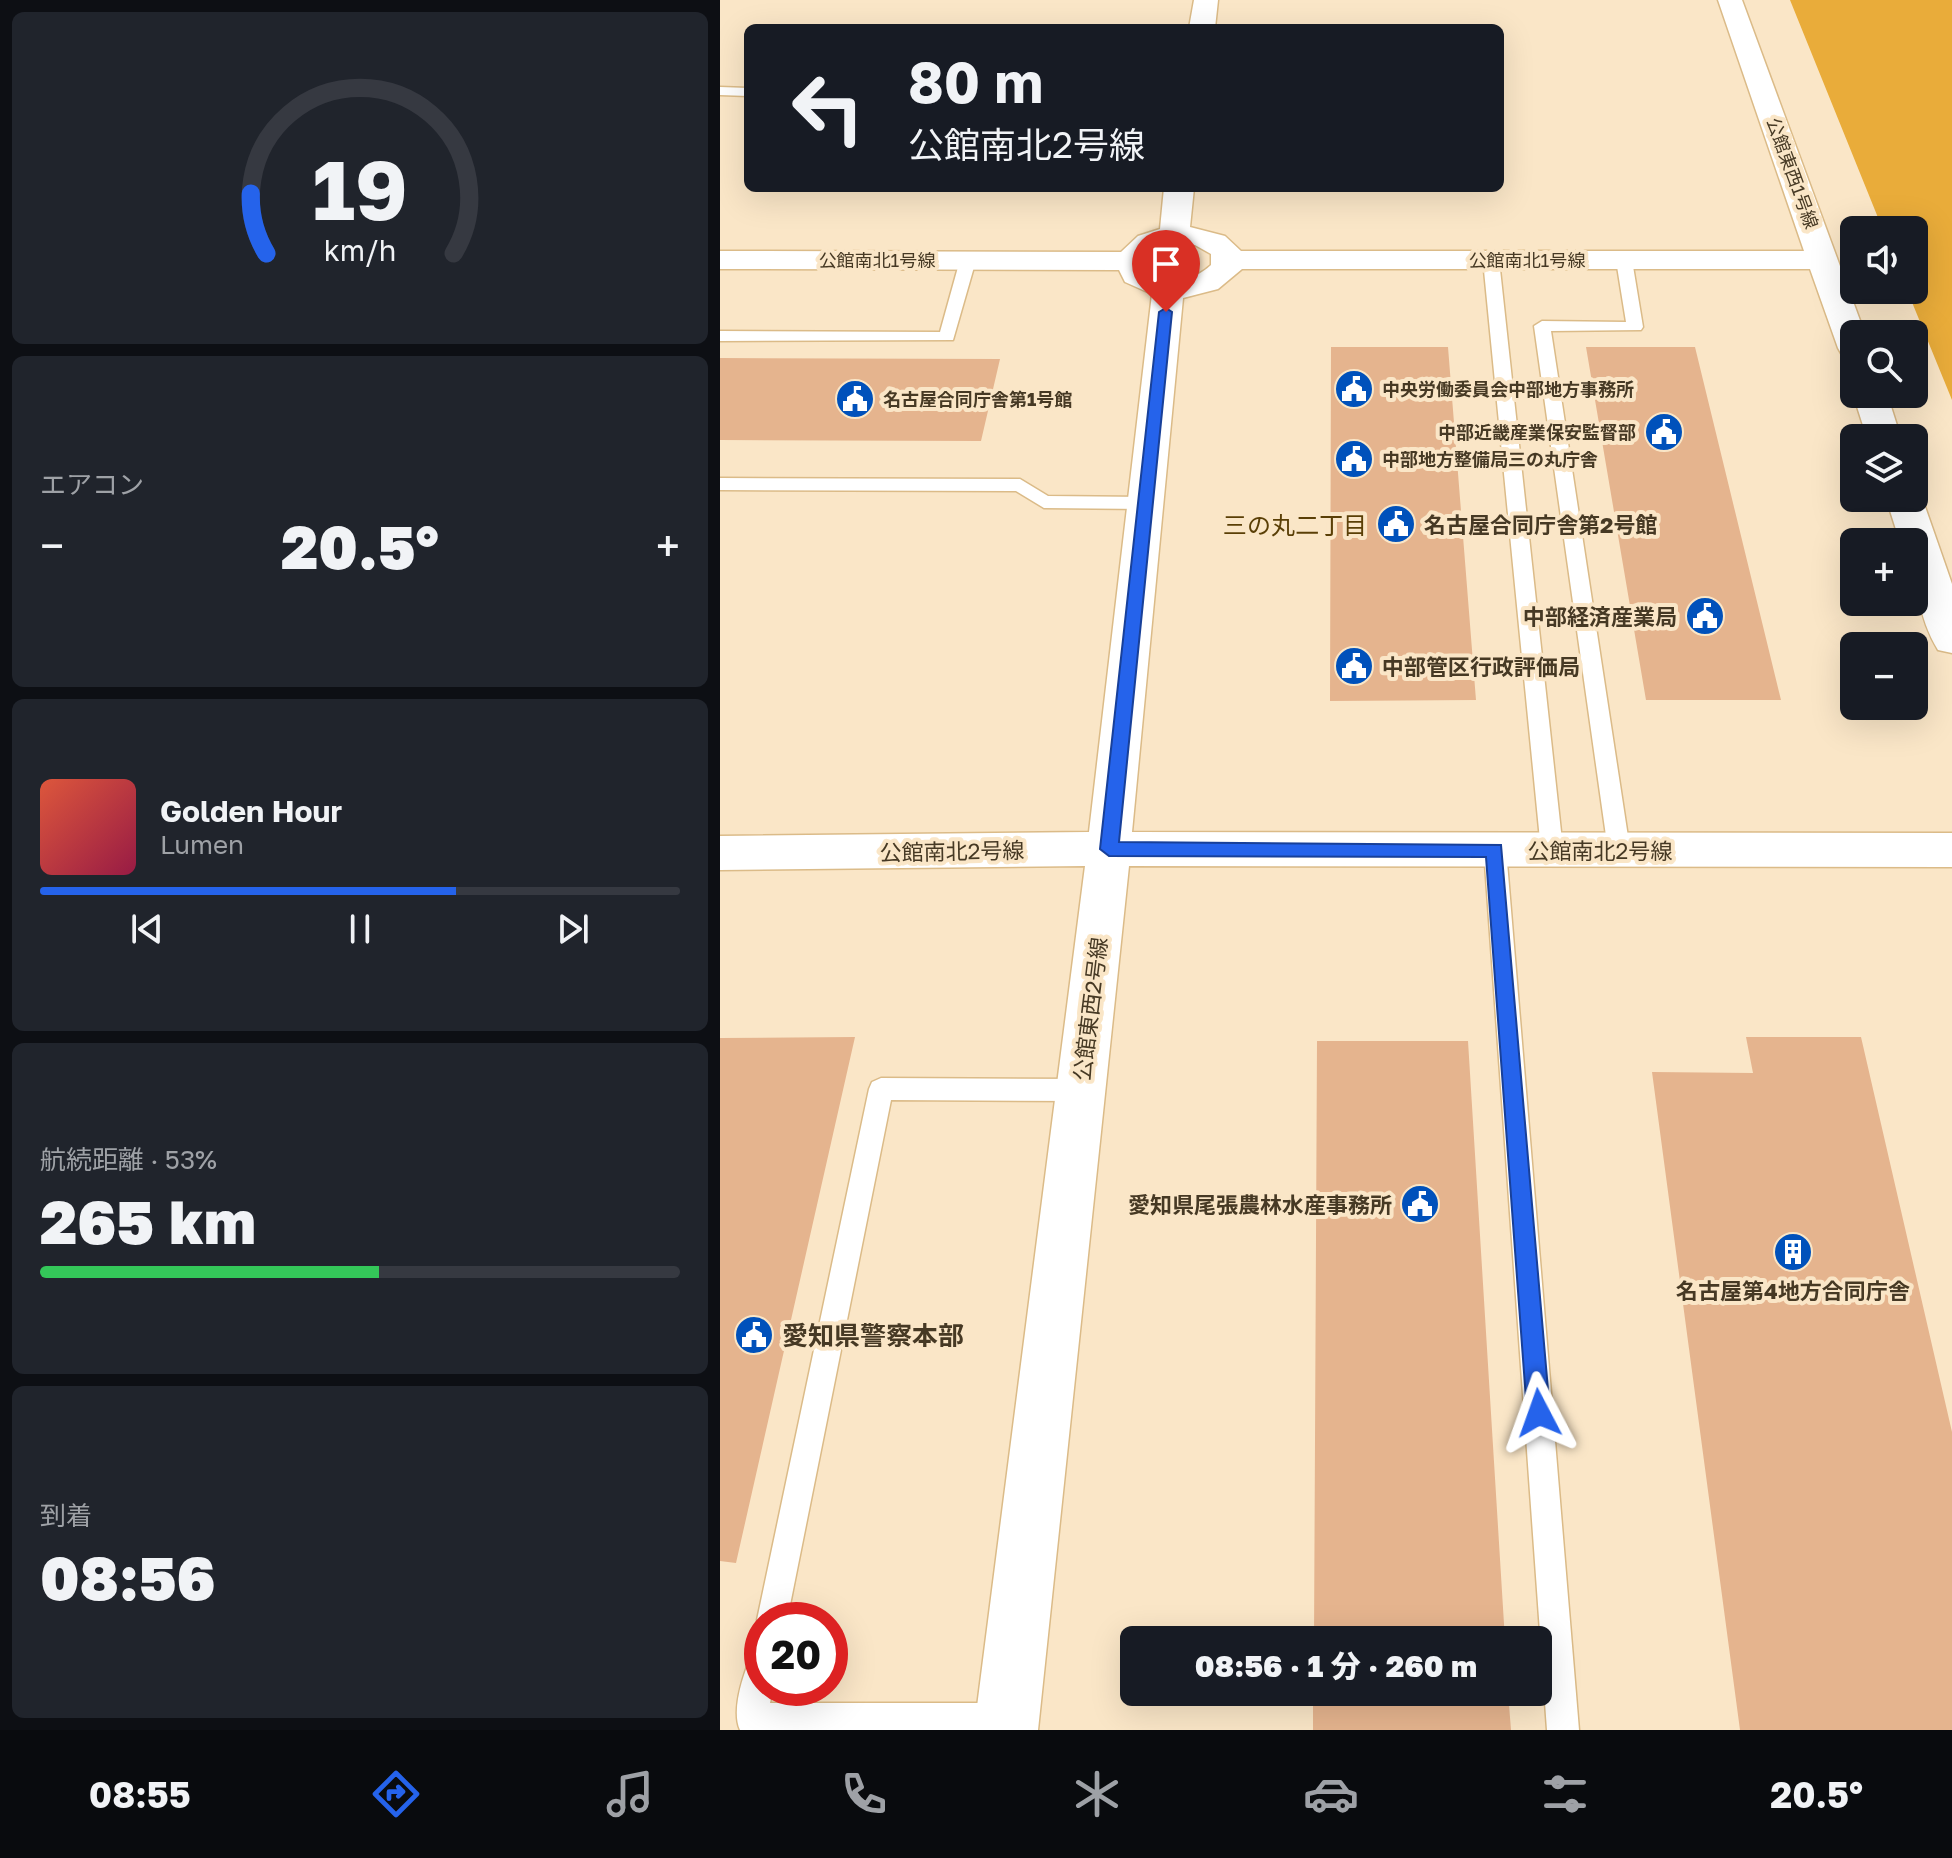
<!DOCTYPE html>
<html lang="ja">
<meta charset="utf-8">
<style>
body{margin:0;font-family:"Golos Text","Noto Sans JP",sans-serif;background:#20242c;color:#f1f3f6;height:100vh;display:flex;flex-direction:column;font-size:30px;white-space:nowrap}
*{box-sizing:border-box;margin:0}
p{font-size:26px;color:#9ea1a6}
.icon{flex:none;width:44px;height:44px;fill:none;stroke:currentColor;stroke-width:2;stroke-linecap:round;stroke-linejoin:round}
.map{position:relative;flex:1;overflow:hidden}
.side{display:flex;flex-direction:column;gap:12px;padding:12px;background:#0d0f14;width:720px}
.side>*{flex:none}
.hud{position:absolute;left:24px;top:24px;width:760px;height:168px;border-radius:12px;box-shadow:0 8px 32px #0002;background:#171b24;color:#f1f3f6;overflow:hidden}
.controls{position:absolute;left:1120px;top:216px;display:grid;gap:16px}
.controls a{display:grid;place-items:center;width:88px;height:88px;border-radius:12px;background:#171b24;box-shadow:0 8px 32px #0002;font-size:40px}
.speed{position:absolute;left:24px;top:1602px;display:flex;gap:16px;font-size:40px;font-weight:700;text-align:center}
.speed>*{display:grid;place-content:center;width:104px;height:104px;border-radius:50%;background:#171b24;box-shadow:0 8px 32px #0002;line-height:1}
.speed .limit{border:12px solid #d22;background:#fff;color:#111}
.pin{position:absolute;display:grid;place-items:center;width:68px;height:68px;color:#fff;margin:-82px -34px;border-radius:50% 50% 50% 0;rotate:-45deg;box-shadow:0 0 8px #0007}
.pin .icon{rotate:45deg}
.me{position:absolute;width:88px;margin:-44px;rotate:356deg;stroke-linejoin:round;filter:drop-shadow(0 0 6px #0008)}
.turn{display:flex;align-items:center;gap:28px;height:168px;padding:0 32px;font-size:36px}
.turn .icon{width:104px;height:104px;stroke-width:2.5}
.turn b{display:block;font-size:56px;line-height:68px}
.big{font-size:60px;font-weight:800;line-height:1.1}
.side .tile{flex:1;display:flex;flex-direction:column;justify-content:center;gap:12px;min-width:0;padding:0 28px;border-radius:12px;background:#20242c}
.side .dial{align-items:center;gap:0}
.dial svg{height:208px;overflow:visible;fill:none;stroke:#363941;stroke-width:7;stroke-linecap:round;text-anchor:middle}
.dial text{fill:#f1f3f6;stroke:none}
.song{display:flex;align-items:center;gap:24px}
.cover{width:96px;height:96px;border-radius:12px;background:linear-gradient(135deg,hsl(10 70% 55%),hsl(340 70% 35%))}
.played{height:8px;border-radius:4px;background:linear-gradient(90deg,#2563eb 65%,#363941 65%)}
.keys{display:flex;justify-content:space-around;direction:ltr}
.heat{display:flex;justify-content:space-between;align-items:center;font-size:44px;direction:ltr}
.charge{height:12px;border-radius:6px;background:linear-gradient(90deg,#34c759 53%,#363941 0)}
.trip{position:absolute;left:400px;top:1626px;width:432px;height:80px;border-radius:12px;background:#171b24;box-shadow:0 8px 32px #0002;font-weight:800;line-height:80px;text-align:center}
.menu{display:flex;height:128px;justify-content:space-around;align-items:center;background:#090b0e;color:#9ea1a6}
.menu .icon{width:56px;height:56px}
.menu .current{color:#2563eb}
.menu b{font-size:36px;color:#f1f3f6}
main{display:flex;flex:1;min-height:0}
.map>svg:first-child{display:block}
.green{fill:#e9ac3a}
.building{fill:#e5b48e}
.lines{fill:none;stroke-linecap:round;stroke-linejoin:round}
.service-casing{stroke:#dbbb88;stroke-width:3}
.tertiary-casing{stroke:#dbbb88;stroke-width:3}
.service{fill:#fff;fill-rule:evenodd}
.tertiary{fill:#fff;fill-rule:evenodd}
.route{fill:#2563eb;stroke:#184099;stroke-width:2}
.labels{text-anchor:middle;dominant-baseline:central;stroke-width:8;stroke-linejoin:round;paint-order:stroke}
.far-street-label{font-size:18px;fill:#463924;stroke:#fae6c7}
.far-poi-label{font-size:18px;font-weight:bold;fill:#463924;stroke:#fae6c7;text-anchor:start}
.poi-label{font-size:22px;font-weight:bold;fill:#463924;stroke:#fae6c7;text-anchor:start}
.street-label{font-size:22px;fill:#463924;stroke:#fae6c7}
.neighbourhood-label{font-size:24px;fill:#5a3f06;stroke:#fae6c7}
.near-poi-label{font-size:26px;font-weight:bold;fill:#463924;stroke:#fae6c7;text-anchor:start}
</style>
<main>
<section class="side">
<div class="tile dial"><svg viewBox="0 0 100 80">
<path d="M14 69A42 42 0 1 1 86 69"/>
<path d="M14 69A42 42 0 0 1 8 46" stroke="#2563eb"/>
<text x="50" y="56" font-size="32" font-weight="700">19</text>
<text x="50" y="72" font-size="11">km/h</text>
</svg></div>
<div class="tile"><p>エアコン</p>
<div class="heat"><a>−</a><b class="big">20.5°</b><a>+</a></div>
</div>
<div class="tile">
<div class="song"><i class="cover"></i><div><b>Golden Hour</b><p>Lumen</p></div></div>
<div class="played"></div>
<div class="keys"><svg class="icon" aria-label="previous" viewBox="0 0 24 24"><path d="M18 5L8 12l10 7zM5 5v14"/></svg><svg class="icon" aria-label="pause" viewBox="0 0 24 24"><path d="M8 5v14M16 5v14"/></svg><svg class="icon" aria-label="next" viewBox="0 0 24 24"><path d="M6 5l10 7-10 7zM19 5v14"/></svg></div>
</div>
<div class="tile"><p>航続距離 · 53%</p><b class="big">265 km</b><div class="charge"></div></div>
<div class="tile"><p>到着</p><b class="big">08:56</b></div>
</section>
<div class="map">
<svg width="1232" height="1730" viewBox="0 0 1232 1730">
<rect width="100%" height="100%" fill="#fae6c7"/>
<path class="green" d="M1070,0h162v400l-45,-110h7v-60h-31z"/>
<path class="building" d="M611,347h117l28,353 -146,1z
M866,347h109l86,353h-135z
M0,358l280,1 -19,82 -261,-1z
M135,1037l-119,526 -16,-2v-523z
M1026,1037h115l91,395v298h-212l-88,-658 101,1z
M597,1041h151l37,599h-191z
M593,1692h195l3,38h-198z"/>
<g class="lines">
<defs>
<path id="service" d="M0,87l28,1v8l-28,-1z
M248,255l8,5 -23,80 -233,1v-10l220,1 20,-72z
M771,255l8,5 64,590 -3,6 -8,2 -8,-2 -3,-6 -58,-590z
M904,255l8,5 11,67 -2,3 -90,1 79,519 -3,6 -8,2 -8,-2 -3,-6 -74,-524 8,-5 84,1 -10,-62z
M0,478l300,1 28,17 97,1 9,6 -9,6 -101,-1 -28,-17 -296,-1z
M775,842l8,2 3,6 73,880h-32l-63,-880 3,-6z
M161,1078l200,1 9,4 3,7 -3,7 -9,4 -190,-1 -104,520h-25v11l-5,-11 112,-531 3,-7z
M42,1652v36h11l-3,15h235l11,5 5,11 -5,11h-276c-9,-20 3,-54 11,-74z"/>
<path id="tertiary" d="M474,0h24l-3,28h-26z
M998,0h24l123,334h-11v24l-12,-3 -4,-7 -28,-79h-568l-24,20 -35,9 -51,534 820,1v34l-823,-1 -91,864h-64l111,-864 -365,4v-34l369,-4 63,-538 -27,-12 -6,-12 -399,-1v-18l401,1 17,-16 22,-7 4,-41h30l-4,39 35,9 16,15h563zM454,244l21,1 16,9v11c-18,17 -40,18 -61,5l-4,-9 8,-9z
M1133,394h34l14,44h-34z
M1194,489l8,9 30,86v69l-14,-3c-20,-33 -24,-71 -24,-108h-14l-14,-44h28z"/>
</defs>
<use href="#service" class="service-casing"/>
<use href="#tertiary" class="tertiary-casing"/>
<use href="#service" class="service"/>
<use href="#tertiary" class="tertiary"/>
</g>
<path class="route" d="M446,308l6,4 -53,530 382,3 49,568 -3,8 -8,4 -9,-4 -3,-8 -41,-556 -377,-1 -9,-7 59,-537z"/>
<defs>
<symbol id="civic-disc" viewBox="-11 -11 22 22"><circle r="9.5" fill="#0051bb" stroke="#fae6c7"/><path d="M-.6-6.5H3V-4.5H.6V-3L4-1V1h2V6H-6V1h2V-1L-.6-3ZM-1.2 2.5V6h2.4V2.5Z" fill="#fff"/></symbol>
<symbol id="building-disc" viewBox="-11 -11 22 22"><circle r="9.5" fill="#0051bb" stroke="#fae6c7"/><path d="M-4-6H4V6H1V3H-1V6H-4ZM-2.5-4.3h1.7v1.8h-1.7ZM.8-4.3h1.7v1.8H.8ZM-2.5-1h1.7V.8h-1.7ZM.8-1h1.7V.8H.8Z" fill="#fff"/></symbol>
</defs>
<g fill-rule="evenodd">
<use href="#civic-disc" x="612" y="367" width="44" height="44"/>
<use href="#civic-disc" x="113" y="377" width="44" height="44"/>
<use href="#civic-disc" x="922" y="410" width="44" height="44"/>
<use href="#civic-disc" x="612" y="437" width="44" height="44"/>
<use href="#civic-disc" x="654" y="502" width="44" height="44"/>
<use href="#civic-disc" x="963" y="594" width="44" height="44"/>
<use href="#civic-disc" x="612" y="644" width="44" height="44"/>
<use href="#civic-disc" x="678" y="1182" width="44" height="44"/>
<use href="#building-disc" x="1051" y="1230" width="44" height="44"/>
<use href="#civic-disc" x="12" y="1313" width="44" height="44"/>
</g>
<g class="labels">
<g class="far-street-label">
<text transform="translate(1073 173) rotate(70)">公館東西1号線</text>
<text x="157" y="260">公館南北1号線</text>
<text x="807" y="260">公館南北1号線</text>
</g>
<g class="far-poi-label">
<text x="662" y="389">中央労働委員会中部地方事務所</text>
<text x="163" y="399">名古屋合同庁舎第1号館</text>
<text x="916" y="432" text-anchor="end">中部近畿産業保安監督部</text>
<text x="662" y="459">中部地方整備局三の丸庁舎</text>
</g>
<g class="poi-label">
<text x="704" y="524">名古屋合同庁舎第2号館</text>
<text x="957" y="616" text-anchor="end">中部経済産業局</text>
<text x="662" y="666">中部管区行政評価局</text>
<text x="672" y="1204" text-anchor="end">愛知県尾張農林水産事務所</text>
<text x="1073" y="1290" text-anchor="middle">名古屋第4地方合同庁舎</text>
</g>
<g class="street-label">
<text x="880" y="850">公館南北2号線</text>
<text transform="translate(232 851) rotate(-1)">公館南北2号線</text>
<text transform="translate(370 1009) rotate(-83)">公館東西2号線</text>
</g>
<g class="neighbourhood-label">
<text x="575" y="524">三の丸二丁目</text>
</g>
<g class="near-poi-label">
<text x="62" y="1335">愛知県警察本部</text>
</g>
</g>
</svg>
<div class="controls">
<a><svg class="icon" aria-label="sound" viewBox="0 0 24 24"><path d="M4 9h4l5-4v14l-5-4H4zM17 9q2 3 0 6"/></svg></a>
<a><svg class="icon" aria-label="search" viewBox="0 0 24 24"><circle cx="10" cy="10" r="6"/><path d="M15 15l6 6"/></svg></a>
<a><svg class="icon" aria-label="layers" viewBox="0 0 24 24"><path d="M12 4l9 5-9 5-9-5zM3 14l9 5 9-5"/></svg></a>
<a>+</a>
<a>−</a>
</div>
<div class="speed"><div class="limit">20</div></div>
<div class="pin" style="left:446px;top:312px;background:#d93025"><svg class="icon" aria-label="arrive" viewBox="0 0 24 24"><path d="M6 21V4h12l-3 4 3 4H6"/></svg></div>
<svg class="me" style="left:819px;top:1413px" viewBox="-20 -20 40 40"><path d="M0-17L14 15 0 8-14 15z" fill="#2563eb" stroke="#fff" stroke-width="4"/></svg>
<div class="trip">08:56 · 1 分 · 260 m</div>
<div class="hud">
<div class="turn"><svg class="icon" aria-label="left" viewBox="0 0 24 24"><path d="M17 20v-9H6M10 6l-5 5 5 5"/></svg><div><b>80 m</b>公館南北2号線</div></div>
</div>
</div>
</main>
<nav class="menu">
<b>08:55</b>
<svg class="icon current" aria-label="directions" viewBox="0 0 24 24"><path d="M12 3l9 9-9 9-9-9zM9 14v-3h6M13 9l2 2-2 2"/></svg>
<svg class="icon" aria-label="music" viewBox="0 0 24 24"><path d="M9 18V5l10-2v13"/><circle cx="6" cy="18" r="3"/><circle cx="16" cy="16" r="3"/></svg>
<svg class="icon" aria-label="phone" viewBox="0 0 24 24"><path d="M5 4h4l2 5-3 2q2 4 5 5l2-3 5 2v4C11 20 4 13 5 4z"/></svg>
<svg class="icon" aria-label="climate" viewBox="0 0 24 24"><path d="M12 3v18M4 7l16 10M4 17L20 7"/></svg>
<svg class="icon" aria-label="car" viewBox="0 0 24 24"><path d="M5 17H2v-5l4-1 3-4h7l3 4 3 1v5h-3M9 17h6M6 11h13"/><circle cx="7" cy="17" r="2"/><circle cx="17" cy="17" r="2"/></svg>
<svg class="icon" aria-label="filters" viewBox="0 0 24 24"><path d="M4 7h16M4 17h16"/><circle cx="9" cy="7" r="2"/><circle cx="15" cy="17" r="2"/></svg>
<b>20.5°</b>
</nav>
